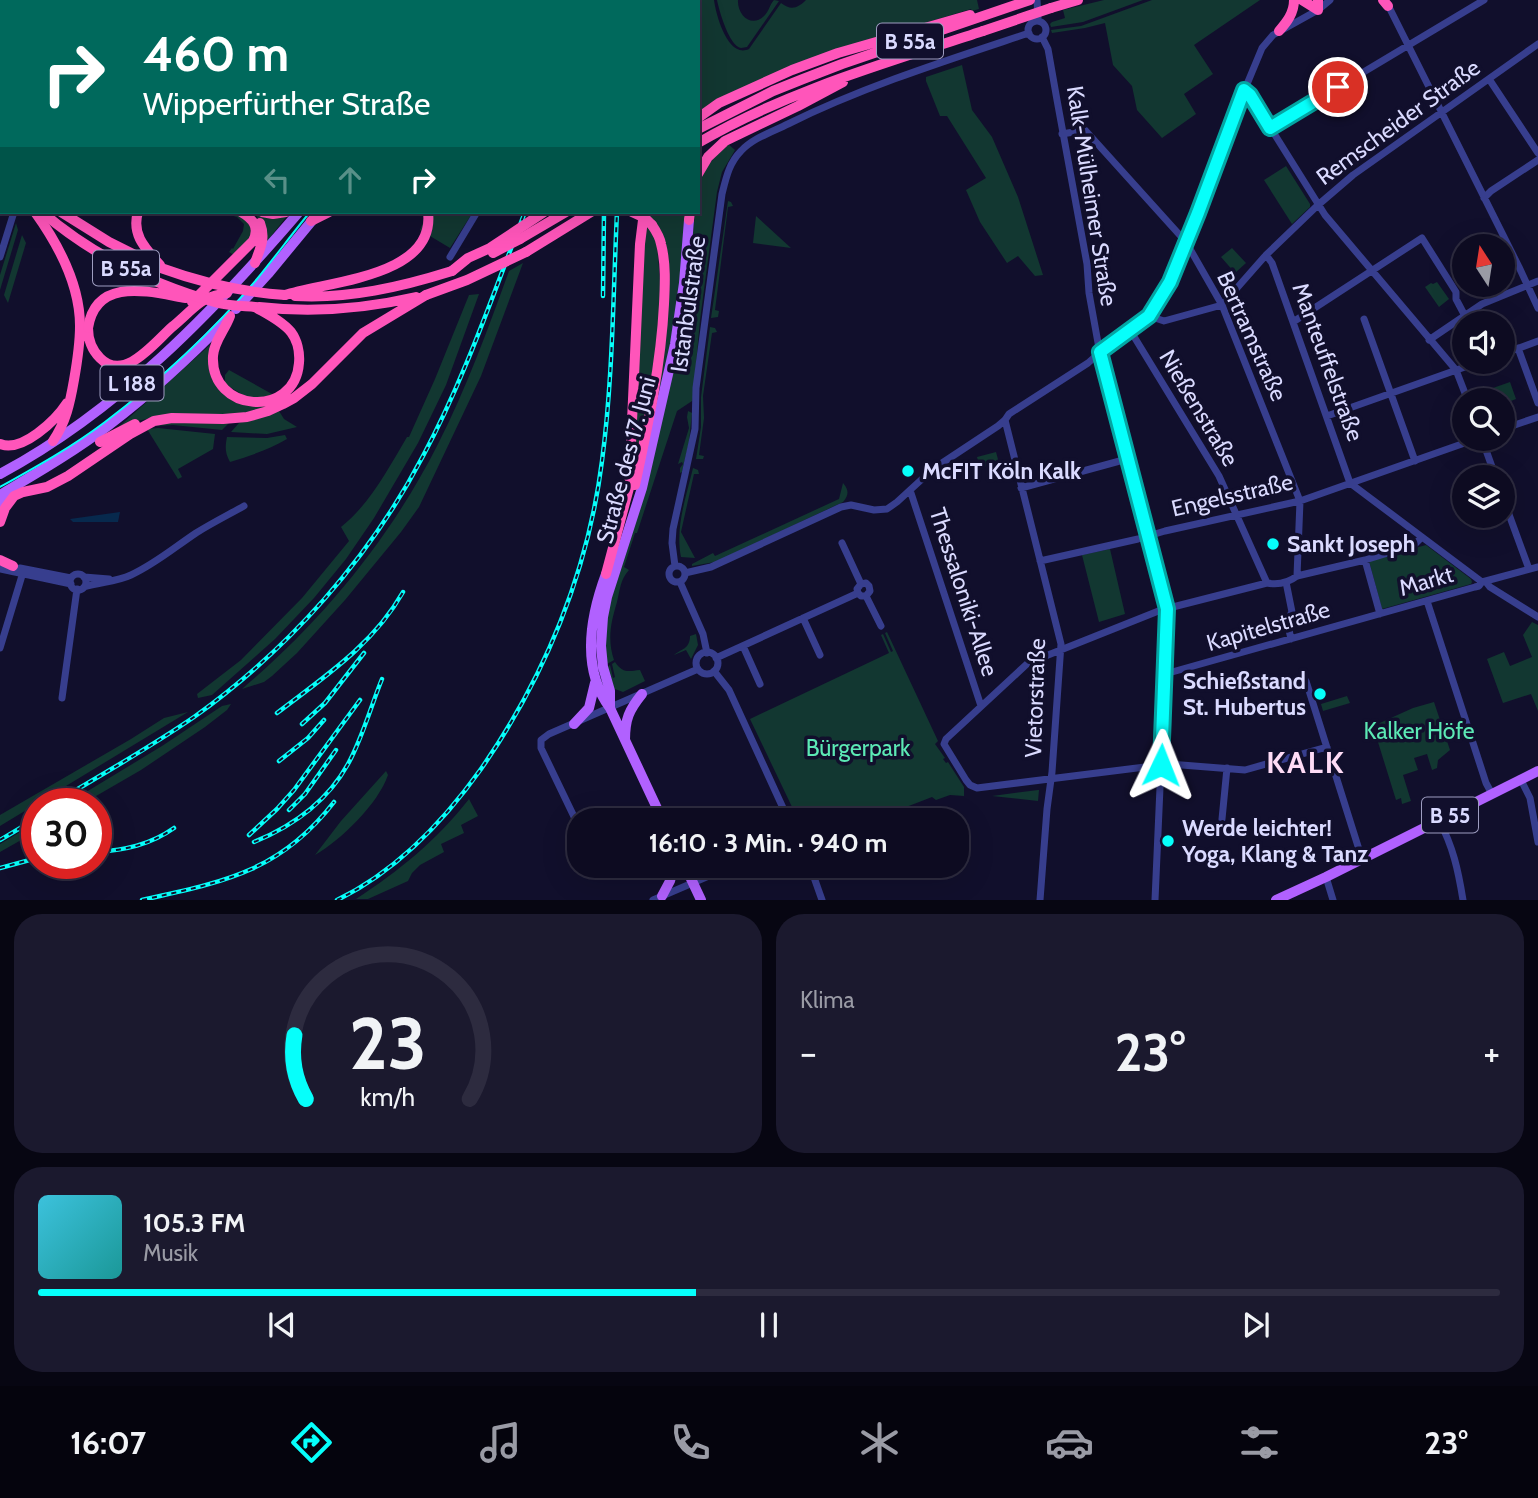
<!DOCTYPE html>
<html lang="de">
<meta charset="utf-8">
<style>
body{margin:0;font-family:Cabin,sans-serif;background:#1b192e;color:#f1f3f6;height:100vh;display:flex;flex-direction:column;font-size:26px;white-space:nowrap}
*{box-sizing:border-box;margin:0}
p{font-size:23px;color:#9a9ba5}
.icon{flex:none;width:38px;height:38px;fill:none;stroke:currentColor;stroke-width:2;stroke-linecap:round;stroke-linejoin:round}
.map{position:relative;height:900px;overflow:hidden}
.sheet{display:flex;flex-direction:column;gap:14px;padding:14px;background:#070612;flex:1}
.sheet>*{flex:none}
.hud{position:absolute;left:0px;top:0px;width:700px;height:214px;box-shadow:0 7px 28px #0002,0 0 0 2px #2d2b3f;background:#00695c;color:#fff;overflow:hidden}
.needle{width:46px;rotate:348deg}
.buttons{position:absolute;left:1452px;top:234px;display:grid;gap:14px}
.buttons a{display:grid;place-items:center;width:63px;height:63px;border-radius:50%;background:#0d0b21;box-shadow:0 7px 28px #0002,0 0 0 2px #2d2b3f;font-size:35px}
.speed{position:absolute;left:21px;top:788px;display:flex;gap:14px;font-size:35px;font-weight:700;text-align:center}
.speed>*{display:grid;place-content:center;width:91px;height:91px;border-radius:50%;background:#0d0b21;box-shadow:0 7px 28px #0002,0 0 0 2px #2d2b3f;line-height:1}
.speed .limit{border:10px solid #d22;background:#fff;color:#111}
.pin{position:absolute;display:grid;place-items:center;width:60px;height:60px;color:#fff;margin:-30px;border:4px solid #fff;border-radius:50%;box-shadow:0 2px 7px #0007}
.me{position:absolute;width:77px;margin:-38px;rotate:2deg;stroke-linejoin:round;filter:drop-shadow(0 0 5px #0008)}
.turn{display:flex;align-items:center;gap:24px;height:147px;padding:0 28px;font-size:32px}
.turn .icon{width:91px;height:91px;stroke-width:2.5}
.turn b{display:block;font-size:49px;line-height:60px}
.lanes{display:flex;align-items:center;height:66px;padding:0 28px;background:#0003;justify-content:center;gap:35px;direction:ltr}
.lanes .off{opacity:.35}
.big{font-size:52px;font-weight:700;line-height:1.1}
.sheet .widget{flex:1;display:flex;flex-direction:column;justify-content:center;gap:10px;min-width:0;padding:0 24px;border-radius:28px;background:#1b192e}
.sheet .dial{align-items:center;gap:0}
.dial svg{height:182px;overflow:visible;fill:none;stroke:#2d2b3f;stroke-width:7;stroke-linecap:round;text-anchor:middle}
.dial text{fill:#f1f3f6;stroke:none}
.song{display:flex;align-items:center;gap:21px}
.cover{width:84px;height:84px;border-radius:10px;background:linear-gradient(135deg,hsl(190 70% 55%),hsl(180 70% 35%))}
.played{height:7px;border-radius:4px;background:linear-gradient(90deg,#06fffb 45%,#2d2b3f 45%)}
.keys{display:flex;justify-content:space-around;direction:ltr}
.heat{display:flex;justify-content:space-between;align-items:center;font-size:38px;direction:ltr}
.sheet .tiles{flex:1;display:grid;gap:14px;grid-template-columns:1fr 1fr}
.widget:last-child{grid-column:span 2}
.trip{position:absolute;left:567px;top:808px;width:402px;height:70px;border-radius:28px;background:#0d0b21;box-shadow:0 7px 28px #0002,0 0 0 2px #2d2b3f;font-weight:700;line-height:70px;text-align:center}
.dock{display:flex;height:112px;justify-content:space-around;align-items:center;background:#05040d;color:#9a9ba5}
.dock .icon{width:49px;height:49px}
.dock .active{color:#06fffb}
.dock b{font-size:32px;color:#f1f3f6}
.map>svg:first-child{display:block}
.green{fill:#123731}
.water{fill:#07294d}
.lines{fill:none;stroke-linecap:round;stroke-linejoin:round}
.minor{stroke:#373e8e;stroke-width:7}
.major{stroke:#b161ff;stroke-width:10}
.highway{stroke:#ff55ba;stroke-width:10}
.tram{stroke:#06fffb;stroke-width:2}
.rail-casing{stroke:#06fffb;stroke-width:4.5}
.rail{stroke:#110f2c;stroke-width:2;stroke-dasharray:5;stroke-linecap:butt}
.highway-bridge{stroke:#ff55ba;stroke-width:10}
.route-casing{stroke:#04a6a3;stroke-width:18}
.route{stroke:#06fffb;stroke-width:12}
.poi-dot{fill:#06fffb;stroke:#110f2c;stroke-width:2.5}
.labels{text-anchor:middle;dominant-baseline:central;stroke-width:7;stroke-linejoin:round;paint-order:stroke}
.shield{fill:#110f2c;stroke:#9e9dc0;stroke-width:2}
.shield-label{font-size:21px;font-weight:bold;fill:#dadaff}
.street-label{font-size:23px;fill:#dadaff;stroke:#110f2c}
.poi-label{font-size:23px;font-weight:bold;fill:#dadaff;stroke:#110f2c;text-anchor:start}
.park-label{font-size:23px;fill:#5ce9b5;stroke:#110f2c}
.district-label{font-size:30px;font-weight:bold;letter-spacing:2px;fill:#ffdcf6;stroke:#110f2c}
</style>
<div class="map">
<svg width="1538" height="900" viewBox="0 0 1538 900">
<rect width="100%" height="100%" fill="#110f2c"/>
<path class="green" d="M699,0h15c2,15 14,59 35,49l32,-46c10,8 17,5 25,-3h171l2,9 -7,2 -1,-2 -132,40 -138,61v-7l-3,-4z
M717,0h21c-1,15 14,29 27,15 4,-4 5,-11 9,-15l5,1 -32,46c-2,0 -4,1 -6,1 -12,-2 -22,-38 -24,-48z
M1104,0h39l-60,22 -32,5 -1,-3 2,-2 13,-4 -2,-8z
M1152,0h108l-66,45 19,29 -29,20 12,20 -34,24 -25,-28 -5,-24 -19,-21 -8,-42 -20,5 -33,5 -1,-3 30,-4z
M962,65l10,45 20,27 26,60 25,78 -8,1 -17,-20 -11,7 -27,-41 -14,-32 20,-12 -39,-62h-7l-14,-35v-4z
M728,144l7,6 -13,22 -5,20 -17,128 -7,78 -1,3 -15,10 -40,122h-2l-11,34 5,3c-9,10 -9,20 -12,32 -6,20 -10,37 -3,58l-7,4 -2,-18 2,-29 4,-20 34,-108 34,-143 10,-71 6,-63h3c0,-35 5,-45 30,-68z
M1286,166l24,38v3l-18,17 -28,-44z
M728,201l3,1 2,4 -5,1 -13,103 4,1 -1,6 -7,1z
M220,212h13l14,6 6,17 -19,20 -5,-3 3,-4 1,1 10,-18 1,-7 -7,-7z
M422,212h51l-23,36 -30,-18 5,-12z
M647,212h39l-8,90 -7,41 -32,144 -34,109 -2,83 2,14c-8,-26 -9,-50 -7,-77l39,-129 31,-233z
M257,214l30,2 -20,25 -4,-14 -7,-12z
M756,216l35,32 -38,-5z
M16,223l2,7 -18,60v-15z
M645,224l5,5 7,15 4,49 -7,84 -20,92z
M22,235l4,8 -18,60 -4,-8z
M1232,248l14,15 -11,10 -14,-16z
M523,263l-42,113 -62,131 -18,25 -56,68 -48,53 -25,23 -8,6 -22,7c80,-68 148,-150 196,-245 28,-55 50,-115 71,-173z
M1437,282l12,17 -10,8 -14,-20 6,-4 2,1z
M479,294l-33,91 -28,58 -44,75 -28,41 -32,39 -39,41 -63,56 -14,3 -1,-4 44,-34 61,-62 47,-57 -8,-14c29,-23 47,-58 66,-90h2l26,-58 34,-84z
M710,327l5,1 2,4 -5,1 -9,63 1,22 -5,37 5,1 -1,3h-7l5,-32v-30z
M212,343l10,47 54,15 -32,10 -89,2 -17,4 -26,12z
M229,370l43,24 -3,4h-21l-23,-14v-9z
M1510,382l6,17 -13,5v-3h-6l-4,-13z
M279,411l5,8 13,8 -30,7 -36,-2 8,-9z
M688,411l4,2 -3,29 -7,30 -2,1v-5l3,-4 -1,-2 -4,2 11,-36 -2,-11z
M176,421l54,1 -8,8 -49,-5 -19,1z
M158,428l57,6 -2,15 -35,20 4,8 -4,2 -31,-50z
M285,435l2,4c-17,10 -37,17 -57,23 -5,-9 -5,-15 -3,-25l40,1z
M996,452l3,11 -19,5 -3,-11z
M693,468l5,2 1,4h-5l-13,58 14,26 -14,-1c-6,-30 5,-59 12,-89z
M843,483c6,7 6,12 0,19l-128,60 -23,4v-2l21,-11 2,3 124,-57z
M1426,545l45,34 1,3 -1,2 -89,25 -13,-48z
M1110,549l15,65 -26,8 -17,-67z
M1532,622l6,3v86l-7,-17 -28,9 -16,-44 17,-7 6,14 22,-9 -9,-22z
M887,632l51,109 -3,3 10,14 -2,1 3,4 2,-1 16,25v9l-14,-1 -14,5 -4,-3 -62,24h-74l-3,-12 -43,-90 139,-66 -8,-18 2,-1 8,18 2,-1 -8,-18z
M696,634l2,11 -7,14 -5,-9 -12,5c7,-6 16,-6 16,-19z
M615,662c8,12 14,9 25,8l5,11 -22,11 -8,-3 -2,1 -6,-23 3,-2 3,13 2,-1 -3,-13z
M1347,696l3,7 -27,8 -2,-7z
M1434,702l16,48 -12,10 -1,8 -5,2 -5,-16 -13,4 4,12 -15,5 8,26 -9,3 -1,-6 -5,2 -23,-74 40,-18z
M231,704l-4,6 -22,17 -64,43 -57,33h-16l94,-57 60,-40z
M188,712l-188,114v-11l131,-76 33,-21z
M386,771l2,4c-10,29 -47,65 -73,80l26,-34z
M1039,790l-1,11 -46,-5 46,-6z
M469,799l9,17 -17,9 3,8 -23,11 3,8 -24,13 -8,8 -4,8 -40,18h-12c43,-28 81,-59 113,-100z
M37,822v9l-37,21v-8z"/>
<path class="water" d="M120,512l-2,10h-45l-3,-3z"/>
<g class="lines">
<path class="minor" d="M1037,0l1,17
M76,2l1,-2
M212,2l1,-2
M564,2l1,-2
M1388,5l131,262 19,41
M1028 30a9 9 0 1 1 18 0a9 9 0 1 1-18 0Z
M1042,37l6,12 9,51 30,164 2,29 13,72 65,244 -6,156 -6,135
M1489,79l49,74
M1244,91l6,4 75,120 131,155 12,31
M1270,128l214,-128
M1062,134l23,-4 101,112 36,63 78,196 -3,75
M0,136l2,1
M1484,198l7,-7 47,-31
M1266,255l6,8 78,220
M0,257l14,-45
M450,257l27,-45
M1149,316l15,5 58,-16 44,-50 52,-50 35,-30 185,-131
M1364,319l51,142
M1293,322l129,-84 34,54v7l9,17
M1130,330l89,146 48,107
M1429,340l53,-36 56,-23
M1518,348l20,55
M1503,354l35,-13
M1327,416l152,-54
M1005,420l56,224 -9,128 -5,37 -7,91
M1503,429l35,-12
M1482,439l14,39
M1350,483l72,54
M1021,488l106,-29
M910,490l71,216
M1503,498l26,71
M842,543l19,41 5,-1 3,3 1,5 -4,5h-5l-3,-3 -1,-4 4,-5
M1365,560l15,54
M1040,561l98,-22 27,-8 135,-30 176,-62
M669 574a8 8 0 1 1 16 0a8 8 0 1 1-16 0Z
M675,566l-3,-23 1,-14 22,-100 1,-41 26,-194c4,-16 7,-31 19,-43 12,-13 31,-19 47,-27 77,-38 160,-64 241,-91
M20,568l51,10
M0,569l71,15
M685,573l26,-6 130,-60 10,-2 23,5 13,-1 10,-7 36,-33 65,-43 7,-6 4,-6 79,-51 20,-18 41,-29 21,-34 28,-69 37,-100 27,-65 11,-13 45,-25 12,-10
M70 582a8 8 0 1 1 16 0a8 8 0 1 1-16 0Z
M84,577l25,2
M680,582l23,52 4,19
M1286,582l6,30 -5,9 4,18
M1486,582l4,5 48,30
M84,587c16,-5 32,-5 47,-12 24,-11 44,-28 65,-42 16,-10 32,-18 48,-27
M866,596l15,30
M1427,601l59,182 6,11
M803,618l17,37
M743,646l17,38
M0,648l24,-79
M696 663a11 11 0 1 1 22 0a11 11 0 1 1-22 0Z
M716,658l142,-65
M714,671l15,19 60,131
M1165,674l310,-87 4,-1 3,-4 56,-15
M1306,681l56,178
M62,698l15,-109
M1327,747l-82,23 -76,-6 -192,24 -7,-3 -4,-5 -22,-36 2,-5 82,-76 133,-53 106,-27c11,2 21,0 30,-7l68,-16 49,-15 8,-8 60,45
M1521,780l9,18 8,44
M1222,819l5,-51
M1439,820c14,27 19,49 24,80
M579,827l-38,-79v-8l8,-6 149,-65
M597,866l1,5
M810,866l12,34
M1326,877l7,23
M653,900l79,-34"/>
<path class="major" d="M449,2l1,-2
M472,2l1,-2
M236,309l32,-35 47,-57
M0,474c118,-63 213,-162 299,-262
M0,495c37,-22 75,-44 109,-70 42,-32 80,-67 117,-105
M0,505l8,-15
M606,574c-16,43 -25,95 4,134l53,113
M610,708v-17l-7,-24 -2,-21 2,-29 4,-20 35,-109 33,-144 9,-61 5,-63
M574,724l15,-16 6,-25
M625,740c0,-21 4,-30 17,-46
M685,866l16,34
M707,866l18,3
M662,896l8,-15 4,-15
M1276,900l50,-23 212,-106"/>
<path class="highway" d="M1302,0l16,10v-10
M1383,0l5,6
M1051,8l27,-8
M1279,31c8,-9 15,-18 15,-31
M698,118l21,-15 73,-33 46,-17 132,-38
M698,129l75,-38 30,-12 39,-15 188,-64
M698,143c89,-52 188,-80 285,-112
M0,159l2,2
M0,172l2,2
M698,174l10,-17 17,-16 73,-35 45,-24
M35,212c23,32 45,73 45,114 0,18 -3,37 -6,54 -4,23 -8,42 -21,61
M61,212l48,30 52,26
M138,212c-7,23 8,37 22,53
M262,212l11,2 13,-2
M689,220l1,-8
M311,221l18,-9
M520,239l46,-27
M526,252l65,-40
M255,263c5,-15 11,-24 5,-40
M285,295c43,-14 151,-18 143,-83
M295,296c54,3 106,-9 157,-25
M192,302l61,-61c7,-14 0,-22 -12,-29
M259,307c53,6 105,2 157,-10
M230,316c-5,14 -16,25 -17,40 -3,57 82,63 86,7 1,-11 -2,-23 -8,-31 -9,-11 -24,-18 -36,-25
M88,328c0,12 4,22 12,30 24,25 55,-16 72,-31 10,-8 19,-18 29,-25 8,-6 17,-7 26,-9
M100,442l35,-18
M0,444c22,9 56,-24 67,-41
M635,485c13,-60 26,-120 29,-181 1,-19 2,-41 -3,-60 -1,-7 -5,-13 -9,-19
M0,522l5,-14 9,-12 9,-4 24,-5 21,-11 62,-42 24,-13 18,-3 51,1 24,-2 21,-6 15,-7 11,-6 18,-14 51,-51 63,-38
M0,560l13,6
M606,574l23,-86 11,-244 4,-32"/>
<path class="tram" d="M461,2l1,-2
M0,487c36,-20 72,-40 105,-65 55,-42 107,-90 152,-143 18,-22 35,-45 53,-67"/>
<defs>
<path id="rail" d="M579,2l1,-2
M604,2v-2
M618,2l1,-2
M633,2v-2
M603,296l1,-84
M277,713c47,-36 96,-68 126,-121
M302,724l23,-21 39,-50
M279,761l29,-23 16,-18
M54,803c47,-28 95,-55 140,-86 95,-68 175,-158 229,-261 42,-78 70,-162 102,-244
M289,810l16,-16 31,-44
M249,835l28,-26 17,-19 66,-90
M0,840l37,-22
M254,842c39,-16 73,-40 94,-78 14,-25 23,-58 34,-85
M96,852c29,-2 54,-7 78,-24
M0,868l37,-10
M142,900c81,-18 138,-28 192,-98
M337,900c58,-28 107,-79 144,-131 64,-92 107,-197 121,-308 11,-83 11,-166 15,-249"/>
</defs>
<use href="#rail" class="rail-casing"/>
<use href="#rail" class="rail"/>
<path class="highway-bridge" d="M983,31l68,-23
M42,212c50,43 112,73 176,91 12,3 25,3 37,4
M632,212l13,6 7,7
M493,253l27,-14
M161,268c41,15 81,24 124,27
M452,271l16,-13 22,-10 54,-36
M426,295l41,-15 59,-28
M88,328c8,-52 62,-36 98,-30"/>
</g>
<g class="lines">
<defs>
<path id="route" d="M1161,765l6,-156 -67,-257 49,-36 21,-34 28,-69 46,-123 6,5 20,33 68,-41"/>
</defs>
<use href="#route" class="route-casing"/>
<use href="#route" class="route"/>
</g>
<g class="poi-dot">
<circle cx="908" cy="471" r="7"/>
<circle cx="1273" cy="544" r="7"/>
<circle cx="1320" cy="694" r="7"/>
<circle cx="1168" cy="841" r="7"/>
</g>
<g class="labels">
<g class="shield">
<rect x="877" y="23.5" width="66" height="35" rx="5"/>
<rect x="93" y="250.5" width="66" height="35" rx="5"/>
<rect x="100.5" y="365.5" width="63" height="35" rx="5"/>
<rect x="1422" y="797.5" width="56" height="35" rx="5"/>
</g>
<g class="shield-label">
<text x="910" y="41">B 55a</text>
<text x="126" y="268">B 55a</text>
<text x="132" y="383">L 188</text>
<text x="1450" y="815">B 55</text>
</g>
<g class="street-label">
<text transform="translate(1398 122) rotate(-36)">Remscheider Straße</text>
<text transform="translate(1092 196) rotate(81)">Kalk-Mülheimer Straße</text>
<text transform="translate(688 304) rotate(-82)">Istanbulstraße</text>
<text transform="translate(1252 336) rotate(66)">Bertramstraße</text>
<text transform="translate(1328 362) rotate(70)">Manteuffelstraße</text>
<text transform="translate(1199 408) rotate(59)">Nießenstraße</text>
<text transform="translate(626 460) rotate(-75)">Straße des 17. Juni</text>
<text transform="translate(1232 495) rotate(-13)">Engelsstraße</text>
<text transform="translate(1426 581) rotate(-16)">Markt</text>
<text transform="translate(964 592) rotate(72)">Thessaloniki-Allee</text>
<text transform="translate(1268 626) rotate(-16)">Kapitelstraße</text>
<text transform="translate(1035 698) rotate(-88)">Vietorstraße</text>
</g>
<g class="poi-label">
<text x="922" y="471">McFIT Köln Kalk</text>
<text x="1287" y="544">Sankt Joseph</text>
<text x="1306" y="681" text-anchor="end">Schießstand<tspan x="1306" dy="26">St. Hubertus</tspan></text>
<text x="1182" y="828">Werde leichter!<tspan x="1182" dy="26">Yoga, Klang &amp; Tanz</tspan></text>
</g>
<g class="park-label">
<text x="1419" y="731">Kalker Höfe</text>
<text x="858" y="748">Bürgerpark</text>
</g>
<g class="district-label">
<text x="1306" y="762">KALK</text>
</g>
</g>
</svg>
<div class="buttons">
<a><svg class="needle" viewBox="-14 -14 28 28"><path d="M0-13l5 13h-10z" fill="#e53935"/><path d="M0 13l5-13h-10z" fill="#9a9ba5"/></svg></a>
<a><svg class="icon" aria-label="sound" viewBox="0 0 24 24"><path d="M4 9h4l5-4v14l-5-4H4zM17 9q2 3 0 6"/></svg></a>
<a><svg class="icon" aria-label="search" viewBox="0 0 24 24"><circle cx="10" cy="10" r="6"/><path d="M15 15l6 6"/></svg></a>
<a><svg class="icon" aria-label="layers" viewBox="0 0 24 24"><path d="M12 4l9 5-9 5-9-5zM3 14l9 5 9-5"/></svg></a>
</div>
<div class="speed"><div class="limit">30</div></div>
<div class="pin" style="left:1338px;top:87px;background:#d93025"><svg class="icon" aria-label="arrive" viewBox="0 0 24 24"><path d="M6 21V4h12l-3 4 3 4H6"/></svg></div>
<svg class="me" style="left:1161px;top:765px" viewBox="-20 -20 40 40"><path d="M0-17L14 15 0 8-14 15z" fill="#06fffb" stroke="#fff" stroke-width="4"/></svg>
<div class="trip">16:10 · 3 Min. · 940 m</div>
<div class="hud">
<div class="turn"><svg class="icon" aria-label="right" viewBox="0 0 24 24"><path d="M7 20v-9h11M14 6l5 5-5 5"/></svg><div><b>460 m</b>Wipperfürther Straße</div></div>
<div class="lanes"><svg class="icon off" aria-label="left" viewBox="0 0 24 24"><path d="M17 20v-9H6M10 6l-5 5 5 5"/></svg><svg class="icon off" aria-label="ahead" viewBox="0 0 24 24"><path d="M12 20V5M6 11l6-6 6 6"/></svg><svg class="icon" aria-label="right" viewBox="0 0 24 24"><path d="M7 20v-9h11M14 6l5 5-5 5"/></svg></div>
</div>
</div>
<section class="sheet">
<div class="tiles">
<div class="widget dial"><svg viewBox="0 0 100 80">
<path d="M14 69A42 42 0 1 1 86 69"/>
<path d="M14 69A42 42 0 0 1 9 41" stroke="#06fffb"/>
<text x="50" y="56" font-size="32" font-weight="700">23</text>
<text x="50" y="72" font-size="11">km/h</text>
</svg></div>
<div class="widget"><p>Klima</p>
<div class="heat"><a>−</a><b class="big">23°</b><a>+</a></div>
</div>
<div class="widget">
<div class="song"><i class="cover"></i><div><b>105.3 FM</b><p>Musik</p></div></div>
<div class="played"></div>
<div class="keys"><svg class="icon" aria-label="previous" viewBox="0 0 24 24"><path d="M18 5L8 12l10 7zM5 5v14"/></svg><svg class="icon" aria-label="pause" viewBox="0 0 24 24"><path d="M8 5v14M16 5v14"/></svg><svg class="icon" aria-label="next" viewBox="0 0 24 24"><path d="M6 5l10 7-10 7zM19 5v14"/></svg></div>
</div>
</div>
</section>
<nav class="dock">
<b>16:07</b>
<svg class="icon active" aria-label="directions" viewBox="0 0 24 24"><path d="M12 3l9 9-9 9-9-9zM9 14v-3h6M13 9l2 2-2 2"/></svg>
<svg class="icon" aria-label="music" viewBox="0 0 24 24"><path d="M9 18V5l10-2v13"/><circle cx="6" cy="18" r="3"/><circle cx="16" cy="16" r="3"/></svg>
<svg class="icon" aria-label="phone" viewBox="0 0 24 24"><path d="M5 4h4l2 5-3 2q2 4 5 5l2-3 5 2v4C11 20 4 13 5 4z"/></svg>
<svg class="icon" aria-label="climate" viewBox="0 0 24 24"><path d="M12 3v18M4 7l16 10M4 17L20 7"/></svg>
<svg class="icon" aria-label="car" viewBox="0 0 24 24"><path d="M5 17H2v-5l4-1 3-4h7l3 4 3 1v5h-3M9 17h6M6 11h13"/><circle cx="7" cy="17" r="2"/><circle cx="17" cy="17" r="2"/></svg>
<svg class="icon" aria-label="filters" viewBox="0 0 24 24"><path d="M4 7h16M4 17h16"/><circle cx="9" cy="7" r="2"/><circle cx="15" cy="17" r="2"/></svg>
<b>23°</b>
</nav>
